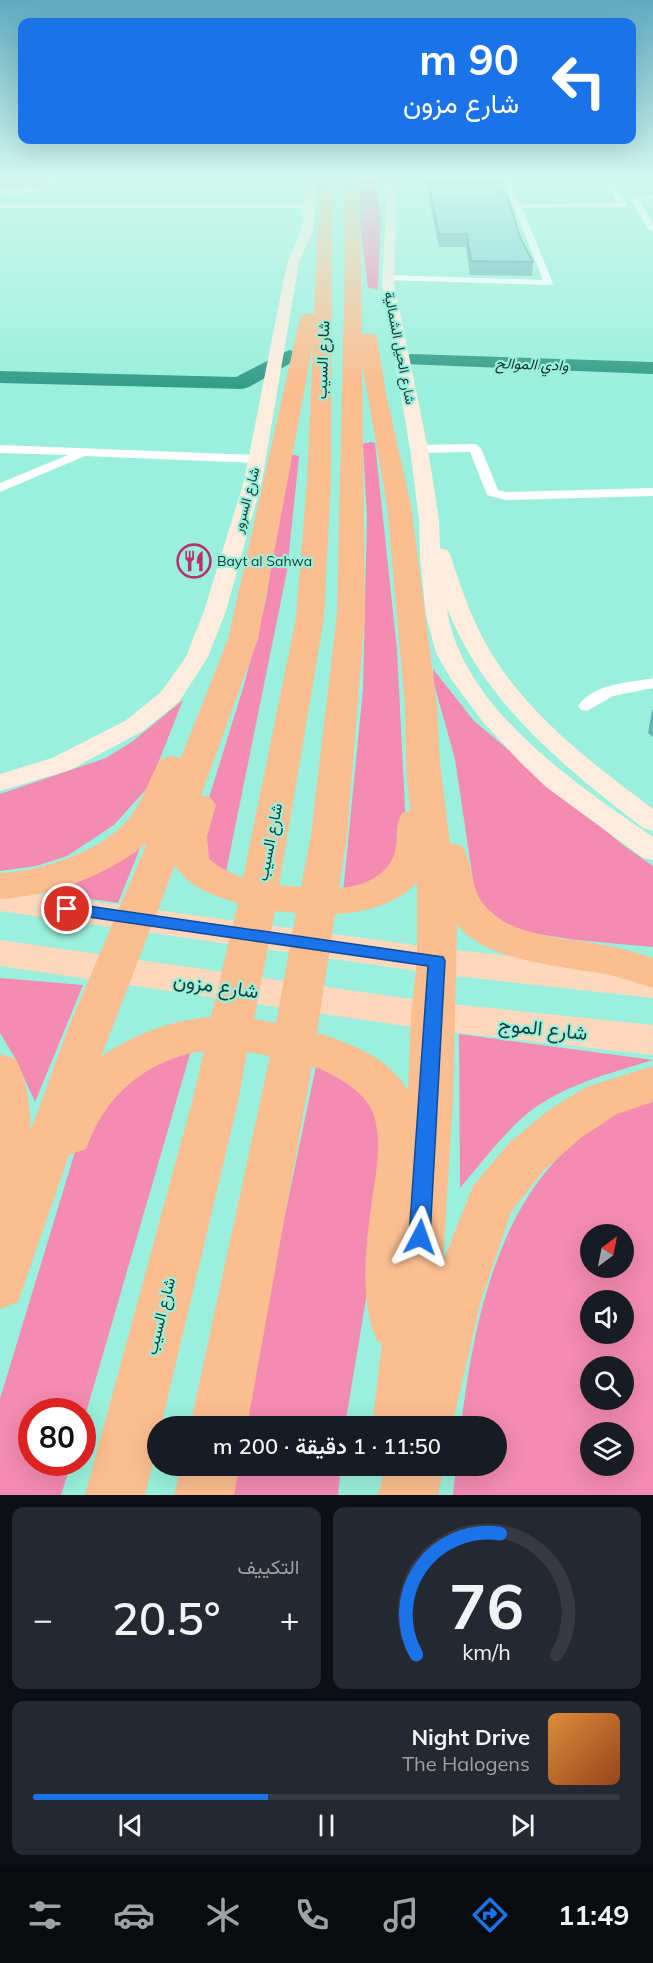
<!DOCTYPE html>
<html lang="ar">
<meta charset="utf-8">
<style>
body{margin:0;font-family:Mulish,Vazirmatn,sans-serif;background:#242831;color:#f1f3f6;direction:rtl;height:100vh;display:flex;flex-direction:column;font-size:22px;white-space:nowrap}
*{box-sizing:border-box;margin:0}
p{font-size:20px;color:#9ea1a6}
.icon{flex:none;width:33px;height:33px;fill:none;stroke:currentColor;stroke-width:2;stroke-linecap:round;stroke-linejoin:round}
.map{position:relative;height:1495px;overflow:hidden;direction:ltr}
.drawer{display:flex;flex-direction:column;gap:12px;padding:12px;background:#0d0f14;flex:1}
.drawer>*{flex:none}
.hud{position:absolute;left:18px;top:18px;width:618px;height:126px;border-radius:12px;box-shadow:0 6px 24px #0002;direction:rtl;background:#1a73e8;color:#fff;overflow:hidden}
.needle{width:39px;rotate:32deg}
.buttons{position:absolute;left:580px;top:1224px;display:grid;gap:12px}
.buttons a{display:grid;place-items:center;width:54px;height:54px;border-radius:50%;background:#171b24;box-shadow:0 6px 24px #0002;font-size:30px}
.speed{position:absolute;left:18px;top:1398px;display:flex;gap:12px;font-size:30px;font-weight:700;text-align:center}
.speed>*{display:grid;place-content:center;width:78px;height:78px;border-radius:50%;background:#171b24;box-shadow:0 6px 24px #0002;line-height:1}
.speed .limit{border:9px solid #d22;background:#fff;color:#111}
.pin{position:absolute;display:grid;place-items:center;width:51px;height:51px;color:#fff;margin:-26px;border:3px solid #fff;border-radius:50%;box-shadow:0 2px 6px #0007}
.me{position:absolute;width:66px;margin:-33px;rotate:4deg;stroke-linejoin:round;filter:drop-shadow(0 0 4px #0008)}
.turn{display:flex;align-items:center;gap:21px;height:126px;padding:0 18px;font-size:27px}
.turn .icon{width:78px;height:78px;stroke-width:2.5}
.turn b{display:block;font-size:42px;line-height:51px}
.big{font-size:45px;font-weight:600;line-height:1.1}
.drawer .widget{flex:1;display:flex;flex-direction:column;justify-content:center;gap:9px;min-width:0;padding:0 21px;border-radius:12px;background:#242831}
.drawer .dial{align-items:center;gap:0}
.dial svg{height:156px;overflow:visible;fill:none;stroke:#363941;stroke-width:7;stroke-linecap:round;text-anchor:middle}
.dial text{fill:#f1f3f6;stroke:none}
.song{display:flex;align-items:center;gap:18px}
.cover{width:72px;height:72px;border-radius:9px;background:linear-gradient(135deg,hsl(30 70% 55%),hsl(20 70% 35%))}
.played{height:6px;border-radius:3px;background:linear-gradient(90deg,#1a73e8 40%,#363941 40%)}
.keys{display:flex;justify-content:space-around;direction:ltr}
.heat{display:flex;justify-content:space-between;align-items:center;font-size:33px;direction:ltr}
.drawer .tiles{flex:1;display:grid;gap:12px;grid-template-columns:1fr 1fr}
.widget:last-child{grid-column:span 2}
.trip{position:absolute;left:147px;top:1416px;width:360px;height:60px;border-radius:30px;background:#171b24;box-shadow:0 6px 24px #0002;font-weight:600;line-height:60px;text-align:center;direction:rtl}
.menu{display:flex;height:96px;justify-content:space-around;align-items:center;background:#090b0e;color:#9ea1a6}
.menu .icon{width:42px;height:42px}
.menu .on{color:#1a73e8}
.menu b{font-size:27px;color:#f1f3f6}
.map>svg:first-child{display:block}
.green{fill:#f48bb1;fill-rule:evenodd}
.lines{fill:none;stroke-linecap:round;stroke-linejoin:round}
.river{fill:#359e8a;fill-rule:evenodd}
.street{fill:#fff;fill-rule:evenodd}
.secondary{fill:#feecde;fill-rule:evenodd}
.primary{fill:#fdd8bc;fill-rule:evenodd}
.highway{fill:#fbbe90;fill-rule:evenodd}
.wall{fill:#64b3b5}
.building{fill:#74d0d2;stroke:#519293;stroke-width:1.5}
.route{fill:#1a73e8;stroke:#114b97;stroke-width:1.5}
.labels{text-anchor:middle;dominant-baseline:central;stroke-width:4.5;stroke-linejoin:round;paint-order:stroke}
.far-street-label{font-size:14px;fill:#183c35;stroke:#9af0dc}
.far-poi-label{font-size:14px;fill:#183c35;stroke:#9af0dc;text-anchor:start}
.far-water-label{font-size:15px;font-style:italic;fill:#14332c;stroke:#9af0dc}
.street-label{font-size:16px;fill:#183c35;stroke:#9af0dc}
.near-street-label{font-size:20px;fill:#183c35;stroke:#9af0dc}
</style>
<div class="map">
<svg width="653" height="1495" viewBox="0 0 653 1495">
<rect width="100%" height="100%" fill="#9af0dc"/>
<path class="green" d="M358,175h14l4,3 5,42 -3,69 -10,-1 -8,-64z
M372,442l3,1 22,207 9,177 -3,38 -60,28 20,-204 4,-172 -4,-72 1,-2z
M290,454l9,2 -12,115 -62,306 -25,-27v-23l44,-142 22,-85 18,-127z
M433,669l41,52 149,124 30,21v81l-77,-7 -51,-8 -16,-5 -33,-27 -21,-141 -21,-75z
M183,700l-34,86 -35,39 -47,31 -31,10 -36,5v-77l106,-36 27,-17z
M140,848l-22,55 -80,-12z
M0,978l83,7 -48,117 -20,-44 -15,-25z
M459,1034l194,26c-45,14 -95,26 -131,58 -23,21 -42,46 -62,70z
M192,1047l-109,376 -1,-11h-50v50l39,1 -10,32h-61v-96l81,-267 37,-55z
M317,1061l40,22 22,37 1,94 -35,212h-104z
M653,1100v395h-200l3,-29h40v-40h-35c13,-107 38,-234 134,-300 18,-12 38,-19 58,-26zM591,1234h33v34h-33zM591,1300h33v34h-33zM591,1366h33v34h-33zM591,1432h33v34h-33z
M233,1466h108l-3,29h-111z"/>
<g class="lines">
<path class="river" d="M289,350l7,2 3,4 -3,4 -47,27 -7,2 -242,-6v-12l236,6z
M411,354l242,8v12l-249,-10 -3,-4 3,-4z"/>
<path class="street" d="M57,175h7c-17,20 -40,19 -64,18v-4l39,-2z
M501,175h6l13,29 98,-1 -16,-28h6l19,30 -4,2 -101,1 31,75 -1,2 -167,-5v-4l3,-1 155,5z
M653,195v4l-13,2 13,23v8l-4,-2 -18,-30z
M0,204h310l4,2 -4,2h-309z
M475,444l6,4 17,42 8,2 147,-4v8l-148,4 -18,-5 -17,-43 -51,1 -6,-4 6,-4z
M0,445l257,10 6,4 -6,4 -172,-7 -85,36v-9l68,-28 -68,-2z
M653,678v10l-40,8 -26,15 -6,-1 -3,-4c16,-23 50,-23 75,-28z"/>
<path class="secondary" d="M307,175h10l-4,56 -14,32 -37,218 -36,130 -18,46 -29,45 -36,29 -73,39 -70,21v-17l52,-16 73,-37 36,-29 25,-35 18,-46 40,-130 43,-218 14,-32z
M383,175h10l3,39 -2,69 34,166 11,71 1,28 7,2 3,4c11,34 22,66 40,97 39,65 103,113 163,158v22l-10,-3c-78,-60 -159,-125 -196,-220 14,100 129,176 206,229v23l-10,-2 -97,-71 -26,-25 -37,-40 -32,-43 -15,-26 -10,-38 -6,-56 -1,-39 -9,-71 -28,-166 4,-69z"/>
<path class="primary" d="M0,889l437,59 216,24v26l-216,-24 -437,-63z
M0,940l432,62 221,23v30l-221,-25 -432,-64z"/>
<path class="highway" d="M320,175h12l-1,306 -7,137 -45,267 22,2 10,-52 26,-221 8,-362 -2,-77h12l6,77 1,82h12l3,4 9,56 25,111 26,201 3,58 10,79 12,3c11,17 8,39 20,56 26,36 83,35 122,43 17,3 33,8 49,13v30c-16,-5 -33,-11 -49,-14 -44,-8 -120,-13 -147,-50l-4,176 -10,161 30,-75 37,-44 40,-33 36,-22 67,-21v36l-36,12 -35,23 -38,33 -33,42 -30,88 -29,126h-80l10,-83 -5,-2c-18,-41 -11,-97 -5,-141 4,-28 11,-59 1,-87 -9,-23 -39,-39 -61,-47l-65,360h-57l80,-370 -23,-4 -9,50 -77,324h-3v16l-13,53h-60l107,-393 12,-51c-42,5 -83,31 -104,68 -6,9 -10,20 -14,30l-17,6 -51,147 -18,7v-255l16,5c11,22 14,47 15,71l38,-104 78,-183c-41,33 -95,53 -147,56v-26c43,-2 108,-23 133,-60 12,-17 17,-37 28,-54l12,-3 8,2 47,-119 72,-321 3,-4h11zM313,344l-6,137 -11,137 -53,260 -22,-10 -12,-9 -2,-23 9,-31 -6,-8 -9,-2 57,-156zM362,363l25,142 18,201 1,58 4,47 -8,2c-7,11 -4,20 -6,33 -3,27 -31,41 -57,42l8,-53 18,-221zM175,865c14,23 37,30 63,38l-27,114c-38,3 -78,17 -110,40zM417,882v79l-6,55 -3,75c-20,-34 -55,-47 -91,-58l18,-119c28,-1 63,-10 82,-32zM275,911l21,2 -20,110 -22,-4z
M181,1466h58l-5,29h-60z
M386,1466h58l-6,29h-60z"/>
</g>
<path class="wall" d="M426,175l107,87 -1,14 -62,-1 -4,-28h-27l-13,-62z
M652,710h1v27l-5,-4z"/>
<path class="building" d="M427,175h67l14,23 12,39 13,25 -62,-1 -4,-27h-28z"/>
<linearGradient id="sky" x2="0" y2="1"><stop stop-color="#60abc2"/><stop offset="0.46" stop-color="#d2f8ef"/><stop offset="1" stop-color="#d2f8ef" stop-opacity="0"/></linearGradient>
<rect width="653" height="384" fill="url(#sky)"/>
<path class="route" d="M67,903l376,54 2,4 -15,276 -3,7 -7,3 -8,-3 -3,-7 19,-271 -367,-53 -2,-4 2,-4z"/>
<defs>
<symbol id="restaurant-ring" viewBox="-11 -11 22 22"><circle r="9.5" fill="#9af0dc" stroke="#b9306e" stroke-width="1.5"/><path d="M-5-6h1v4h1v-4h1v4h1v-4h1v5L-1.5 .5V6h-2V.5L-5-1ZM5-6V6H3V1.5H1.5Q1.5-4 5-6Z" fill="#b9306e"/></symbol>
</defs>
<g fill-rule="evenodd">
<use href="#restaurant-ring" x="175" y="542" width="38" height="38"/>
</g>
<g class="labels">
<g class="far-street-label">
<text transform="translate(400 348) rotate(79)">شارع الحيل الشمالية</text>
<text transform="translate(246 500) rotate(-75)">شارع السرور</text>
</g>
<g class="far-poi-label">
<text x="217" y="561">Bayt al Sahwa</text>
</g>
<g class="far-water-label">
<text transform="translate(532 364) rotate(2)">وادي الموالح</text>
</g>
<g class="street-label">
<text transform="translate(322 360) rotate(-88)">شارع السيب</text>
<text transform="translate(269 842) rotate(-79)">شارع السيب</text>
<text transform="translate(160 1316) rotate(-76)">شارع السيب</text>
</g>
<g class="near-street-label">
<text transform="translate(216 985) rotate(8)">شارع مزون</text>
<text transform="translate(543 1028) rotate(6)">شارع الموج</text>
</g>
</g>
</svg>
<div class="buttons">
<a><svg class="needle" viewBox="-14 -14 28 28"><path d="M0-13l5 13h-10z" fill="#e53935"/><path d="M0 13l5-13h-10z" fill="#9ea1a6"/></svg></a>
<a><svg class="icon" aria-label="sound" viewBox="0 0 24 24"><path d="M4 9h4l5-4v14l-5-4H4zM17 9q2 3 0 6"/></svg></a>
<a><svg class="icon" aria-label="search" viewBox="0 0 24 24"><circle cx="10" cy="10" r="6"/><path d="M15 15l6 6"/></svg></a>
<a><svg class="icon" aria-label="layers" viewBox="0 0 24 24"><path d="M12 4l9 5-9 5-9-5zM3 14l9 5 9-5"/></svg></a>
</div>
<div class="speed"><div class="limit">80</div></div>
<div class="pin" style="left:67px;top:909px;background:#d93025"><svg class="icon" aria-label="arrive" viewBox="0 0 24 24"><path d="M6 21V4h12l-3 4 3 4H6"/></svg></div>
<svg class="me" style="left:420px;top:1237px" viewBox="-20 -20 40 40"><path d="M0-17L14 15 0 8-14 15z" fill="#1a73e8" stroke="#fff" stroke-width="4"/></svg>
<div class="trip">11:50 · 1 دقيقة · 200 m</div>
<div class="hud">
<div class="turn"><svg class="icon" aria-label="left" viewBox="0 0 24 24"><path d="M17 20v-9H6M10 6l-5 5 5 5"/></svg><div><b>90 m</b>شارع مزون</div></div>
</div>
</div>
<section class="drawer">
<div class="tiles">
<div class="widget dial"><svg viewBox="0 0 100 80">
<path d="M14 69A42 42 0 1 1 86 69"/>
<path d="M14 69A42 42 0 0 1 57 7" stroke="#1a73e8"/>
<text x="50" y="56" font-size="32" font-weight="700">76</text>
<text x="50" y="72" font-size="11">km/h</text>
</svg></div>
<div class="widget"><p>التكييف</p>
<div class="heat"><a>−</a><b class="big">20.5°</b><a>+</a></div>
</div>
<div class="widget">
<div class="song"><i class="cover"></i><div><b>Night Drive</b><p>The Halogens</p></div></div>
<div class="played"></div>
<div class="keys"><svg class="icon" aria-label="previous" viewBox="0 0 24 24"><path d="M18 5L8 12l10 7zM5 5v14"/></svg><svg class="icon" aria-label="pause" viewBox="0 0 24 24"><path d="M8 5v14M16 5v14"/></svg><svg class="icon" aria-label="next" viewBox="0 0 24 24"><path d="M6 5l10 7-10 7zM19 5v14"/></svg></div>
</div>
</div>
</section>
<nav class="menu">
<b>11:49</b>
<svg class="icon on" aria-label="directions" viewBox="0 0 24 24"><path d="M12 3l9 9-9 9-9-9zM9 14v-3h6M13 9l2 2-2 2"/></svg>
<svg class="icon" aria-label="music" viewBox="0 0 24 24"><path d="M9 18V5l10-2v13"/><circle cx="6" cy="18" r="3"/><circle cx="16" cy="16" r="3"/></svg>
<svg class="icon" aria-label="phone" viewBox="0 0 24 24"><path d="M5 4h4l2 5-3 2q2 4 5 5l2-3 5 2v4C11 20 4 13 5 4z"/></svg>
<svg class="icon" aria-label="climate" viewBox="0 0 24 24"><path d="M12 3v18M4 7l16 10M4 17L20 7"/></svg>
<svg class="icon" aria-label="car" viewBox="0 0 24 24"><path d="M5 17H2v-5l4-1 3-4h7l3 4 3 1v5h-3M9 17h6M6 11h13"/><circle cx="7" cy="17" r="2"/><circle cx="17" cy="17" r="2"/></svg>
<svg class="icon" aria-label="filters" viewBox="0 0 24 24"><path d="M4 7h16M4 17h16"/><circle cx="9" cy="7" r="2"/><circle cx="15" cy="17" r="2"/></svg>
</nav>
